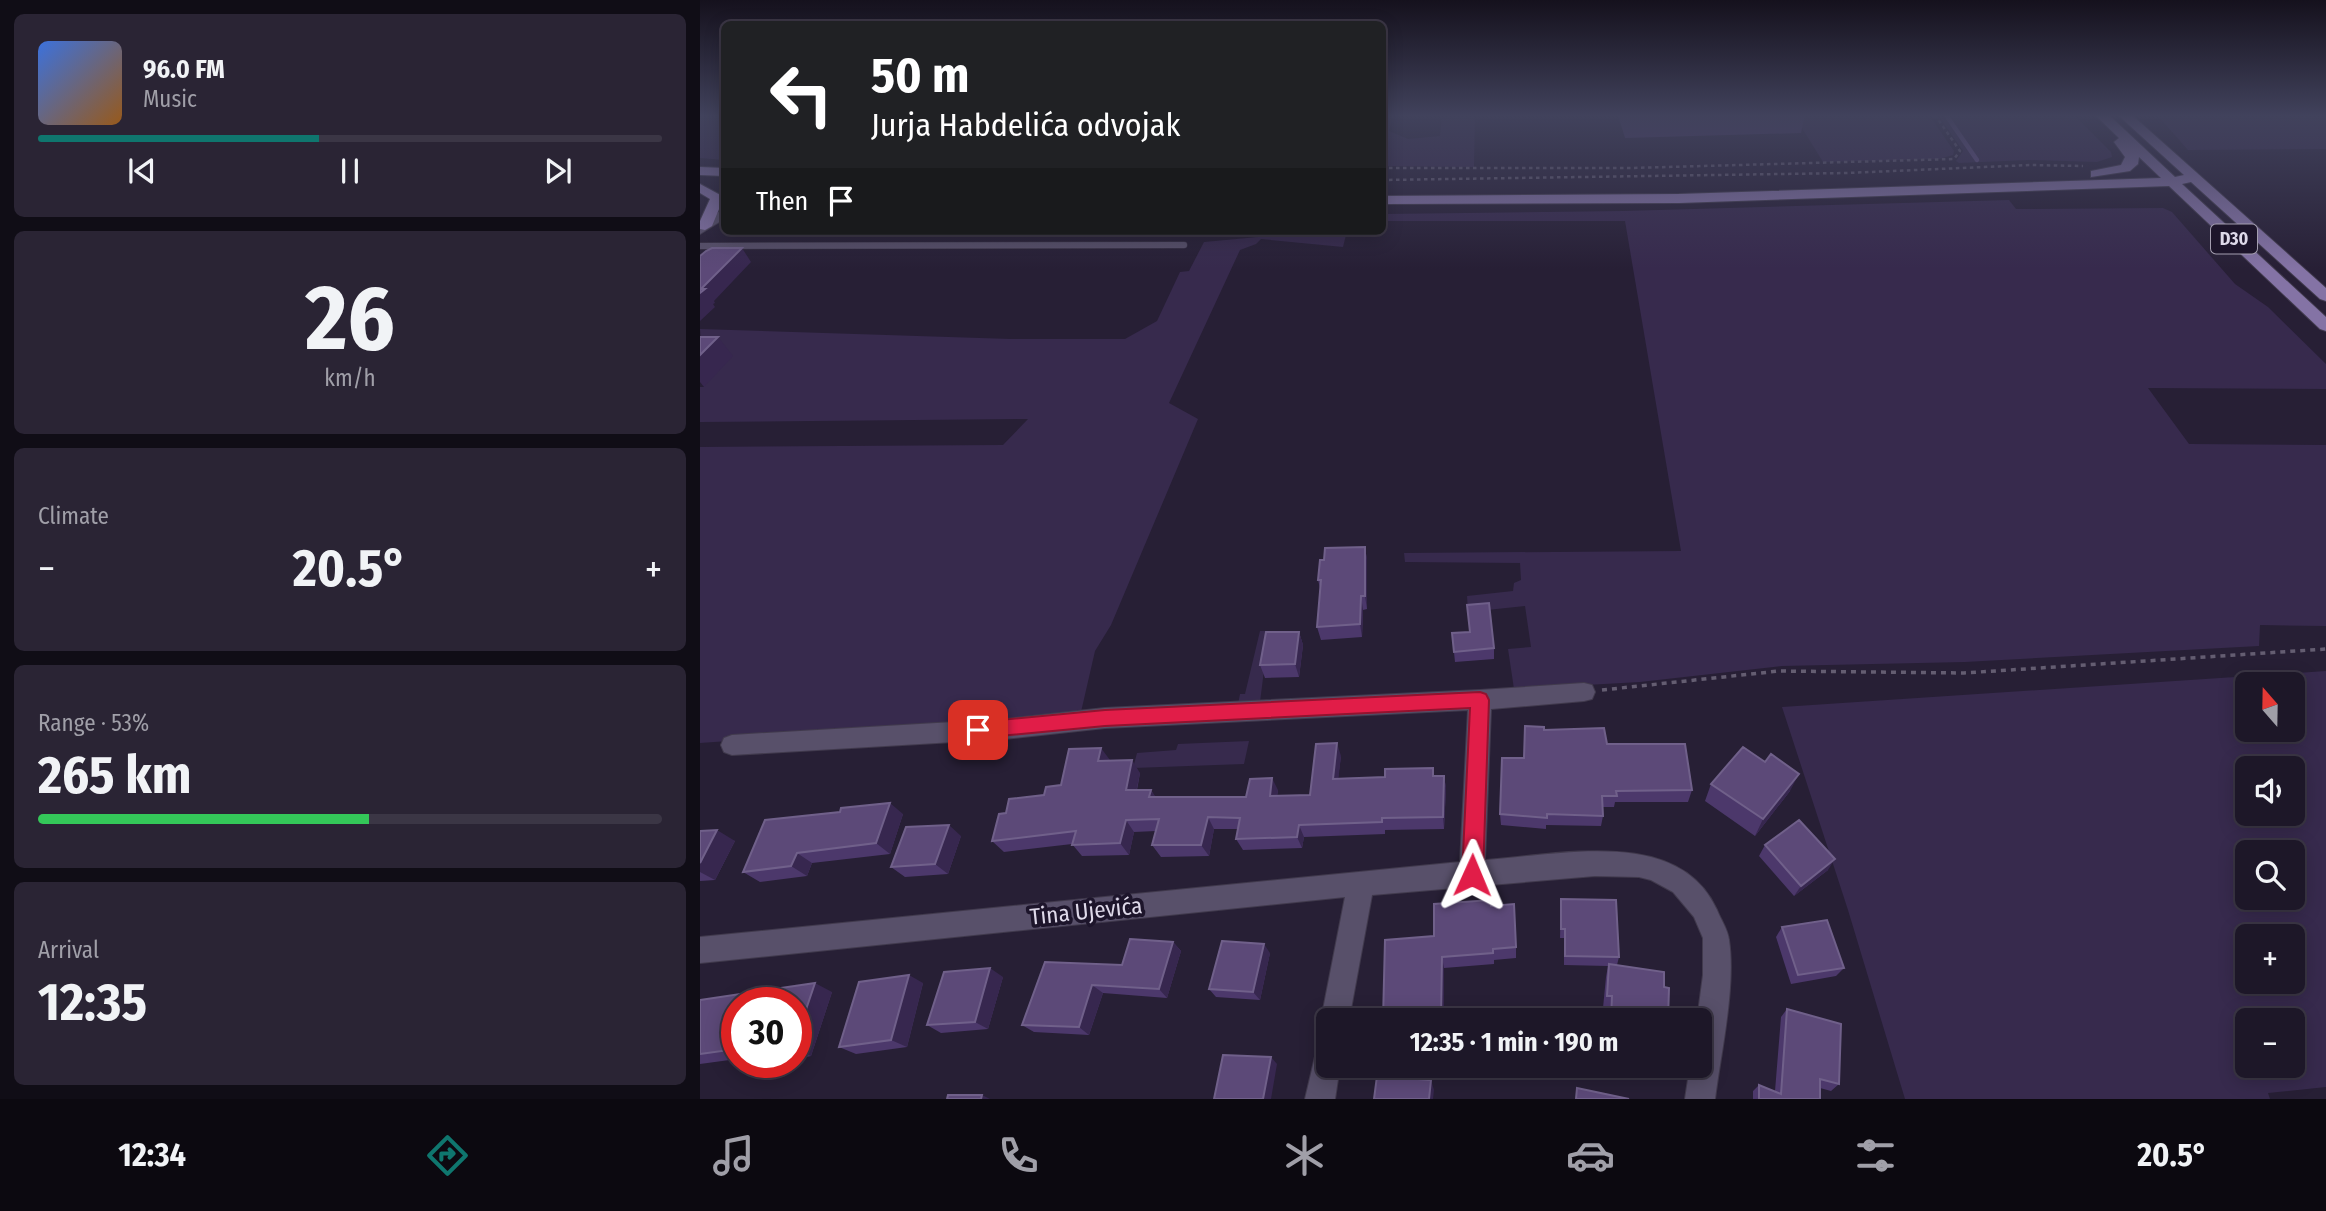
<!DOCTYPE html>
<meta charset="utf-8">
<style>
body{margin:0;font-family:"Fira Sans Condensed",sans-serif;background:#2a2434;color:#f1f3f6;height:100vh;display:flex;flex-direction:column;font-size:26px;white-space:nowrap}
*{box-sizing:border-box;margin:0}
p{font-size:23px;color:#a09fa8}
.icon{flex:none;width:38px;height:38px;fill:none;stroke:currentColor;stroke-width:2;stroke-linecap:round;stroke-linejoin:round}
.map{position:relative;flex:1;overflow:hidden}
.panel{display:flex;flex-direction:column;gap:14px;padding:14px;background:#100d16;width:700px}
.panel>*{flex:none}
.top-card{position:absolute;left:21px;top:21px;width:665px;height:214px;border-radius:10px;box-shadow:0 4px 18px #0003,0 0 0 2px #3b3645;background:#202124;color:#fff;overflow:hidden}
.needle{width:46px;rotate:340deg}
.buttons{position:absolute;left:1535px;top:672px;display:grid;gap:14px}
.buttons a{display:grid;place-items:center;width:70px;height:70px;border-radius:10px;background:#1d1728;box-shadow:0 4px 18px #0003,0 0 0 2px #3b3645;font-size:35px}
.speed{position:absolute;left:21px;top:987px;display:flex;gap:14px;font-size:35px;font-weight:700;text-align:center}
.speed>*{display:grid;place-content:center;width:91px;height:91px;border-radius:50%;background:#1d1728;box-shadow:0 4px 18px #0003,0 0 0 2px #3b3645;line-height:1}
.speed .limit{border:10px solid #d22;background:#fff;color:#111}
.pin{position:absolute;display:grid;place-items:center;width:60px;height:60px;color:#fff;margin:-30px;border-radius:14px;box-shadow:0 4px 10px #0006}
.me{position:absolute;width:77px;margin:-38px;rotate:1deg;stroke-linejoin:round;filter:drop-shadow(0 0 5px #0008)}
.turn{display:flex;align-items:center;gap:24px;height:147px;padding:0 35px;font-size:32px}
.turn .icon{width:91px;height:91px;stroke-width:2.5}
.turn b{display:block;font-size:49px;line-height:60px}
.then{display:flex;align-items:center;height:66px;padding:0 35px;background:#0003;gap:14px;font-size:26px}
.big{font-size:52px;font-weight:700;line-height:1.1}
.panel .tile{flex:1;display:flex;flex-direction:column;justify-content:center;gap:10px;min-width:0;padding:0 24px;border-radius:10px;background:#2a2434}
.panel .dial{align-items:center;gap:0}
.dial b{font-size:91px;line-height:1}
.song{display:flex;align-items:center;gap:21px}
.cover{width:84px;height:84px;border-radius:10px;background:linear-gradient(135deg,hsl(220 70% 55%),hsl(30 70% 35%))}
.played{height:7px;border-radius:4px;background:linear-gradient(90deg,#0f766e 45%,#3b3645 45%)}
.keys{display:flex;justify-content:space-around;direction:ltr}
.heat{display:flex;justify-content:space-between;align-items:center;font-size:38px;direction:ltr}
.charge{height:10px;border-radius:5px;background:linear-gradient(90deg,#34c759 53%,#3b3645 0)}
.trip{position:absolute;left:616px;top:1008px;width:396px;height:70px;border-radius:10px;background:#1d1728;box-shadow:0 4px 18px #0003,0 0 0 2px #3b3645;font-weight:700;line-height:70px;text-align:center}
.menu{display:flex;height:112px;justify-content:space-around;align-items:center;background:#0c0910;color:#a09fa8}
.menu .icon{width:49px;height:49px}
.menu .active{color:#0f766e}
.menu b{font-size:32px;color:#f1f3f6}
main{display:flex;flex:1;min-height:0}
.map>svg:first-child{display:block}
.green{fill:#372a4d;fill-rule:evenodd}
.lines{fill:none;stroke-linecap:round;stroke-linejoin:round}
.stream{stroke:#68528b;stroke-width:4.5}
.lane-casing{stroke:#413a4d;stroke-width:7}
.street-casing{stroke:#413a4d;stroke-width:2}
.secondary-casing{stroke:#413a4d;stroke-width:2}
.primary-casing{stroke:#413a4d;stroke-width:2}
.path-far1{stroke:#645d71;stroke-width:2.5;stroke-dasharray:3.5 3.5;stroke-linecap:butt}
.path{stroke:#645d71;stroke-width:3.5;stroke-dasharray:5 5;stroke-linecap:butt}
.lane{stroke:#58506a;stroke-width:6}
.street{fill:#58506a;fill-rule:evenodd}
.secondary{fill:#58506a;fill-rule:evenodd}
.primary{fill:#8473a5;fill-rule:evenodd}
.wall{fill:#4c386b}
.shaded-wall{fill:#37274f}
.building{fill:#5c4978;stroke:#70608a;stroke-width:2}
.route{fill:#e11d48;stroke:#92132f;stroke-width:2}
.labels{text-anchor:middle;dominant-baseline:central;stroke-width:7;stroke-linejoin:round;paint-order:stroke}
.shield{fill:#1d152b;stroke:#a49eb0;stroke-width:2}
.shield-label{font-size:18px;font-weight:bold;fill:#ded9e9}
.near-street-label{font-size:23px;fill:#ded9e9;stroke:#1d152b}
</style>
<main>
<section class="panel">
<div class="tile">
<div class="song"><i class="cover"></i><div><b>96.0 FM</b><p>Music</p></div></div>
<div class="played"></div>
<div class="keys"><svg class="icon" aria-label="previous" viewBox="0 0 24 24"><path d="M18 5L8 12l10 7zM5 5v14"/></svg><svg class="icon" aria-label="pause" viewBox="0 0 24 24"><path d="M8 5v14M16 5v14"/></svg><svg class="icon" aria-label="next" viewBox="0 0 24 24"><path d="M6 5l10 7-10 7zM19 5v14"/></svg></div>
</div>
<div class="tile dial"><b>26</b><p>km/h</p></div>
<div class="tile"><p>Climate</p>
<div class="heat"><a>−</a><b class="big">20.5°</b><a>+</a></div>
</div>
<div class="tile"><p>Range · 53%</p><b class="big">265 km</b><div class="charge"></div></div>
<div class="tile"><p>Arrival</p><b class="big">12:35</b></div>
</section>
<div class="map">
<svg width="1626" height="1099" viewBox="0 0 1626 1099">
<rect width="100%" height="100%" fill="#271f35"/>
<path class="green" d="M0,115h24v45l-24,-2z
M683,115h10l-4,16 19,8 32,-3 2,-21h33l-1,52 -91,-1z
M1094,115h135l25,36 -1,4 -14,4 -116,3z
M1238,115h136l37,37 1,5 -15,5 -68,-2 -70,3 -3,-2 7,-10z
M1457,115h169v34l-138,1z
M1309,200l7,9 147,-1 9,4 63,72 33,23 58,57v25l-178,-1 41,56 137,1v181l-66,-1 -1,21 -294,16 -183,4 -142,16 -126,7 -6,-40 23,-2 -6,-41 -57,6 -1,-16 46,-5 1,-8 7,-3 -1,-17 -115,-1 -1,-9 277,-2 -56,-330h-242v-7l240,-3z
M561,231h86l-4,16 -82,-8 -5,5 -16,6 -71,153 29,16 -87,206 -16,26 -14,61 -72,9 -309,22v-296l303,-2 25,-26 -328,3v-35h4l-4,-58 311,10h114l32,-18 23,-49 9,-1 15,-29 54,-5z
M560,631h9l-9,71 -22,2 2,-10h5z
M1626,671v416l-58,6 2,6h-365l-57,-189 -66,-203zM1547,684h45v46h-45zM1547,768h45v46h-45zM1547,852h45v46h-45zM1547,936h45v46h-45zM1547,1020h45v46h-45z
M549,741l-5,23 -111,4 4,-15 39,-3 2,-6z"/>
<g class="lines">
<path class="stream" d="M1246,115l31,45"/>
<defs>
<path id="lane" d="M0,246l484,-1"/>
<path id="street" d="M884,683l8,2 3,7 -3,7 -8,2 -93,8 -6,151c74,-5 195,-34 232,50 4,10 11,20 12,30 7,46 -8,112 -14,159h-30l5,-33h9v-46h-2l6,-45v-37l-9,-21 -21,-25 -22,-12 -12,-3 -44,-1 -223,19 -23,125h-21v11l-7,-11 24,-123 -645,66v-26l760,-75 8,-152 -363,18 -100,11 -273,16 -8,-3 -3,-7 3,-7 8,-3 273,-16 100,-11 375,-18z
M628,1040v26h12l-5,33h-30l13,-55z"/>
<path id="secondary" d="M24,209v10l-24,15v-11z"/>
<path id="primary" d="M1395,115h14l66,62 9,-2 -66,-60h14l194,173v13l-6,-2 -129,-117 -9,2 144,133v14l-6,-2 -151,-143 -490,17 -297,1v-8l297,-2 482,-16 -22,-21 -1,7 -8,7 -39,6v-6l30,-6 4,-8 -11,-15 5,-4z
M0,167l24,1v8l-24,-1z
M0,184l24,13 -12,29 -7,4 -5,-1v-8l10,-22 -10,-6z"/>
</defs>
<use href="#lane" class="lane-casing"/>
<use href="#street" class="street-casing"/>
<use href="#secondary" class="secondary-casing"/>
<use href="#primary" class="primary-casing"/>
<path class="path-far1" d="M682,168h249l323,-9 6,-8 -25,-36
M682,180l465,-7 183,-8 53,1"/>
<path class="path" d="M902,690l177,-19 185,2 362,-24"/>
<use href="#lane" class="lane"/>
<use href="#street" class="street"/>
<use href="#secondary" class="secondary"/>
<use href="#primary" class="primary"/>
</g>
<path class="wall" d="M918,115h187l-4,18 -176,5z
M665,547l2,13v49l-4,1 -1,27 -41,3 -4,-13 3,-39 -2,-8 6,-20z
M599,632l4,13 -4,32 -34,1 -5,-13z
M752,633l42,15v11l-39,3z
M844,730l148,60 -4,12h-73l-1,5h-12l1,9 -2,10 -55,-1v4l-45,-4 -1,-11 24,-56z
M641,756l-3,22 47,-1 48,-9 1,8h10l2,12 -2,41 -59,1v4l-81,3 -2,11 -59,2 -7,-11 2,-10h-24l-5,27 -48,1 -9,-12 4,-14 -22,1 -5,23 -47,1 -10,-12 -68,8 -12,-11 14,-28 104,-53 30,13 -3,17h14l4,7h89l34,-7 -1,6 33,-1z
M1011,784l79,7 -35,45 -50,-35z
M140,812l63,2 -13,40 -78,9 -5,13 -47,6 -17,-10z
M0,831l35,10 -20,39 -15,1z
M261,836l-13,38 -43,3 -14,-10z
M1065,845l63,25 -34,26 -35,-40z
M861,899l58,58 -2,8 47,22 4,33h-60l1,-11 -6,-1 3,-31 2,-11 -44,-1v-27h-4z
M791,906l25,41v11l-22,2v4l-50,4v52h-61l51,-84z
M1082,927l62,41 -8,8 -45,8 -15,-47z
M473,942l8,9 -14,47 -64,-5 -14,42 -55,-3 -12,-7 100,-60z
M570,953l-10,47 -44,-3 -7,-8z
M303,977l-15,52 -47,4 -14,-8z
M223,983l-16,64 -51,7 -17,-7z
M132,992l-21,64 -15,3v-56h-59v56l-37,5v-64z
M1087,1009l52,75 -8,7 -11,-3v11h-67v-8l6,-6 16,6 6,-74z
M48,1062h27l-18,3z"/>
<path class="shaded-wall" d="M42,248l9,14 -37,39 1,2 -2,1 2,3 -15,14v-28l1,-4z
M18,337l15,19 -29,31 -4,-5v-27z
M665,547l2,13v49l-2,-13z
M661,596l2,14 -1,27 -2,-13z
M599,632l4,13 -4,32 -4,-13z
M637,743l4,13 -4,35 -4,-12z
M401,748l9,12 -3,14 -9,-13z
M432,760l8,13 -6,29 -8,-12z
M1099,774l-9,17 -35,45 8,-17z
M744,776l2,12 -2,41 -1,-12z
M572,778l6,12 -3,18 -5,-12z
M451,790l8,12 -10,-5z
M190,803l13,11 -13,40 -14,-11z
M508,817l6,12 -5,27 -8,-11z
M426,820l8,12 -5,23 -9,-12z
M249,825l12,11 -13,38 -13,-10z
M599,825l5,12 -2,11 -5,-11z
M17,830l18,11 -20,39 -15,-8v-9z
M97,853l15,10 -5,13 -16,-10z
M1135,859l-7,11 -34,26 7,-10z
M473,942l8,9 -14,47 -8,-9z
M564,944l6,9 -10,47 -7,-8z
M742,957l2,11v52h-3z
M290,968l13,9 -15,52 -13,-7z
M209,975l14,8 -16,64 -16,-7z
M115,983l17,9 -21,64 -15,-5v-12z
M392,985l11,8 -14,42 -10,-8z
M571,1057l6,7 -6,35h-8z
M731,1080l3,10 -1,9h-4z
M282,1095l8,4h-9z"/>
<path class="building" d="M12,248h30l-41,41h4l-5,4v-37l6,-5z
M0,337h18l-18,18z
M665,547v49h-4l-1,28 -43,3 4,-47h-3l2,-20h4l1,-12z
M789,603l5,45 -40,4 -2,-19 18,-1 -3,-27z
M566,632h33l-4,32 -35,1z
M825,726l19,1v3l60,-2 3,16h78l7,46 -76,1 1,5h-15l1,20 -56,-2v4l-47,-4 2,-56h22z
M637,743l-4,36 52,-2v-8l48,-1v8h11l-1,41 -61,1v4l-83,3 -2,12 -61,2 4,-21 -32,-1 -7,28h-49l7,-26 -33,1 -6,23 -48,2 4,-14 -84,10 7,-27 7,-1 3,-14 35,-4 2,-8 15,-2 8,-36 32,-1 -3,13 34,-1 -6,30h25l-2,7h97l4,-18 22,-1 -2,18 40,-1 6,-51z
M1043,747l22,15 6,-8 28,20 -36,45 -52,-35z
M190,803l-14,40 -79,10 -6,13 -48,6 22,-52 75,-8 1,-4z
M1099,820l36,39 -34,27 -36,-41z
M249,825l-14,39 -44,3 15,-40z
M17,830l-17,33v-32z
M861,899l55,1 3,57 -54,-1v-27h-4z
M791,900v6l23,-2 2,43 -23,2v4l-51,4 -1,63h-58l2,-80 49,-4v-32z
M1127,920l17,48 -46,7 -16,-48z
M430,939l43,3 -14,47 -67,-4 -13,42 -57,-2 23,-63 77,3z
M522,941l42,3 -11,48 -44,-3z
M909,964l55,8v15l5,1 -1,32h-57l1,-24h-5z
M290,968l-15,54 -48,3 17,-53z
M209,975l-18,65 -52,7 20,-65z
M115,983l-19,56v-36h-59v46l-37,5v-54z
M1087,1009l54,15 -2,60 -19,-5v20h-61v-14l22,9z
M523,1055l48,2 -8,42h-49z
M677,1076l54,4 -2,19h-55z
M877,1088l52,11h-53z
M248,1095h34l-1,4h-34z"/>
<linearGradient id="sky" x2="0" y2="1"><stop stop-color="#15111d"/><stop offset="0.43" stop-color="#41425c"/><stop offset="1" stop-color="#41425c" stop-opacity="0"/></linearGradient>
<rect width="1626" height="269" fill="url(#sky)"/>
<path class="route" d="M780,692l6,2 3,6 -6,175 -3,7 -8,3 -7,-3 -3,-7 8,-167 -365,18 -127,12 -7,-2 -2,-6 2,-6 7,-2 127,-12z"/>
<g class="labels">
<rect class="shield" x="1511" y="224.5" width="46" height="29" rx="5"/>
<g class="shield-label">
<text x="1534" y="239">D30</text>
</g>
<g class="near-street-label">
<text transform="translate(386 911) rotate(-6)">Tina Ujevića</text>
</g>
</g>
</svg>
<div class="buttons">
<a><svg class="needle" viewBox="-14 -14 28 28"><path d="M0-13l5 13h-10z" fill="#e53935"/><path d="M0 13l5-13h-10z" fill="#a09fa8"/></svg></a>
<a><svg class="icon" aria-label="sound" viewBox="0 0 24 24"><path d="M4 9h4l5-4v14l-5-4H4zM17 9q2 3 0 6"/></svg></a>
<a><svg class="icon" aria-label="search" viewBox="0 0 24 24"><circle cx="10" cy="10" r="6"/><path d="M15 15l6 6"/></svg></a>
<a>+</a>
<a>−</a>
</div>
<div class="speed"><div class="limit">30</div></div>
<div class="pin" style="left:278px;top:730px;background:#d93025"><svg class="icon" aria-label="arrive" viewBox="0 0 24 24"><path d="M6 21V4h12l-3 4 3 4H6"/></svg></div>
<svg class="me" style="left:772px;top:875px" viewBox="-20 -20 40 40"><path d="M0-17L14 15 0 8-14 15z" fill="#e11d48" stroke="#fff" stroke-width="4"/></svg>
<div class="trip">12:35 · 1 min · 190 m</div>
<div class="top-card">
<div class="turn"><svg class="icon" aria-label="left" viewBox="0 0 24 24"><path d="M17 20v-9H6M10 6l-5 5 5 5"/></svg><div><b>50 m</b>Jurja Habdelića odvojak</div></div>
<div class="then">Then<svg class="icon" aria-label="arrive" viewBox="0 0 24 24"><path d="M6 21V4h12l-3 4 3 4H6"/></svg></div>
</div>
</div>
</main>
<nav class="menu">
<b>12:34</b>
<svg class="icon active" aria-label="directions" viewBox="0 0 24 24"><path d="M12 3l9 9-9 9-9-9zM9 14v-3h6M13 9l2 2-2 2"/></svg>
<svg class="icon" aria-label="music" viewBox="0 0 24 24"><path d="M9 18V5l10-2v13"/><circle cx="6" cy="18" r="3"/><circle cx="16" cy="16" r="3"/></svg>
<svg class="icon" aria-label="phone" viewBox="0 0 24 24"><path d="M5 4h4l2 5-3 2q2 4 5 5l2-3 5 2v4C11 20 4 13 5 4z"/></svg>
<svg class="icon" aria-label="climate" viewBox="0 0 24 24"><path d="M12 3v18M4 7l16 10M4 17L20 7"/></svg>
<svg class="icon" aria-label="car" viewBox="0 0 24 24"><path d="M5 17H2v-5l4-1 3-4h7l3 4 3 1v5h-3M9 17h6M6 11h13"/><circle cx="7" cy="17" r="2"/><circle cx="17" cy="17" r="2"/></svg>
<svg class="icon" aria-label="filters" viewBox="0 0 24 24"><path d="M4 7h16M4 17h16"/><circle cx="9" cy="7" r="2"/><circle cx="15" cy="17" r="2"/></svg>
<b>20.5°</b>
</nav>
